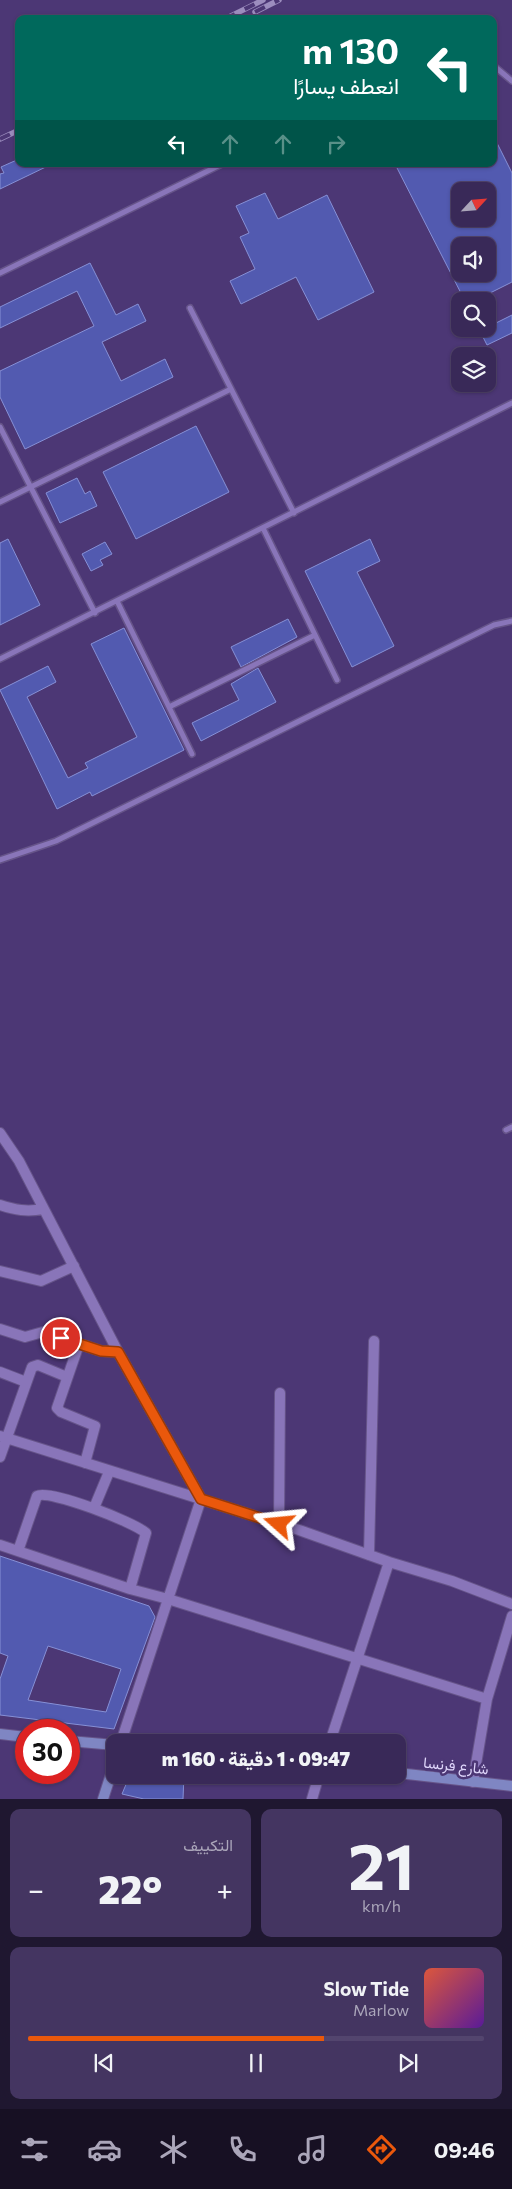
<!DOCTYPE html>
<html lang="ar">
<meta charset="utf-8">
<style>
body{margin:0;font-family:Commissioner,Vazirmatn,sans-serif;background:#443561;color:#f1f3f6;direction:rtl;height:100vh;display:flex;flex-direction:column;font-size:19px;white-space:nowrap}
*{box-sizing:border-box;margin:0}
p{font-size:16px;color:#aba6ba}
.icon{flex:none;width:28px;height:28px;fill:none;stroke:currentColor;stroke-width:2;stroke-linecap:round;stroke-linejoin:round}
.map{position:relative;height:1799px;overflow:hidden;direction:ltr}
.sheet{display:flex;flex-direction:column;gap:10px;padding:10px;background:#1f1730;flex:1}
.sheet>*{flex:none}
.banner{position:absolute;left:15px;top:15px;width:482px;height:152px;border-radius:10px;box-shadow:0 1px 4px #0004,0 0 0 1px #53456e;direction:rtl;background:#00695c;color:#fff;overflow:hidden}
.needle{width:32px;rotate:64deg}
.tools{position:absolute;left:451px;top:182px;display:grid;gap:10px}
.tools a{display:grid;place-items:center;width:45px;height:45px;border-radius:10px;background:#392958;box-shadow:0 1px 4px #0004,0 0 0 1px #53456e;font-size:25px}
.speed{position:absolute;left:15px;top:1719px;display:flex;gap:10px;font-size:25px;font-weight:700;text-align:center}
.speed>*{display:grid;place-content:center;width:65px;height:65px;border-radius:50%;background:#392958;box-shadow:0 1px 4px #0004,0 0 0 1px #53456e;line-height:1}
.speed .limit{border:8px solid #d22;background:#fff;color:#111}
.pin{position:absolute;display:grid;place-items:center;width:42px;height:42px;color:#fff;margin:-21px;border:2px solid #fff;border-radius:50%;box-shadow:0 1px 5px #0007}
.me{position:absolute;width:55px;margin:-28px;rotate:288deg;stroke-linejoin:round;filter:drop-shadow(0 0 4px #0008)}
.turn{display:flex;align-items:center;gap:18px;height:105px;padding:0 15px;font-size:22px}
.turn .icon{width:65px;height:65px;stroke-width:2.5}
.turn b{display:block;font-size:35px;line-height:42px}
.lanes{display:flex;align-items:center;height:48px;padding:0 15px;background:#0003;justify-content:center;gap:25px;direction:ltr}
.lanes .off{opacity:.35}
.big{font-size:38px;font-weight:800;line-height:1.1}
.sheet .card{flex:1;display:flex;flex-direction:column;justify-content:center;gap:8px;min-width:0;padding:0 18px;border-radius:10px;background:#443561}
.sheet .dial{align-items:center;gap:0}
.dial b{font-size:65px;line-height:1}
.song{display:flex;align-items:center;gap:15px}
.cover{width:60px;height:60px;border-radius:8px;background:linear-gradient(135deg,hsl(10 70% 55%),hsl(270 70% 35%))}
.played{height:5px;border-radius:2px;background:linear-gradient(90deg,#ea580c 65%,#53456e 65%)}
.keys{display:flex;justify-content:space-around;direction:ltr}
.heat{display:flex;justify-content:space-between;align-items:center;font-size:28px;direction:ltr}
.sheet .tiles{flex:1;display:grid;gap:10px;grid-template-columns:1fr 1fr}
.card:last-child{grid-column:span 2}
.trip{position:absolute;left:106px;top:1734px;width:300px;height:50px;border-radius:10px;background:#392958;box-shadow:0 1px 4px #0004,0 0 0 1px #53456e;font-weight:800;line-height:50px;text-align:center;direction:rtl}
.menu{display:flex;height:80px;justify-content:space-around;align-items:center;background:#171023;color:#aba6ba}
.menu .icon{width:35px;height:35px}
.menu .active{color:#ea580c}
.menu b{font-size:22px;color:#f1f3f6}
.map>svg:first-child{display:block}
.building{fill:#525ab0;stroke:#8690d6;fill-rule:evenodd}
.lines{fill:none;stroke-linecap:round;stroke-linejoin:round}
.lane-casing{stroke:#665489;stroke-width:8}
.street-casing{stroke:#665489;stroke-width:12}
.secondary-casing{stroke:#665489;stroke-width:12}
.lane{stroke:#8975b9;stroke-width:5}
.street{stroke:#8975b9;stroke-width:10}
.secondary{stroke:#7f86c3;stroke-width:10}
.rail-casing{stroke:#9c8dbe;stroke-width:5.5}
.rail{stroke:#4c3775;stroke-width:4;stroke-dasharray:11;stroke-linecap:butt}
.route-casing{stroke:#983908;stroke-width:12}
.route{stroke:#ea580c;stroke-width:9}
.labels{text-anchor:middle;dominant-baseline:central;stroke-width:5;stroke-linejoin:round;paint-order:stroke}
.street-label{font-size:15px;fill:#dfd6fb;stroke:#4c3775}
</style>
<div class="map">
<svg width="512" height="1799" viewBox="0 0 512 1799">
<rect width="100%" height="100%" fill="#4c3775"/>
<path class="building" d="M494,137l18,36v109l-38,19h-9l-70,-137h99zM460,191h28v28h-28zM460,246h28v28h-28z
M19,159v5h33l-52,25v-15l4,-1 -3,-6z
M265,193l13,26 49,-24 47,97 -56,28 -22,-43 -55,27 -11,-23 25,-12 -15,-32 9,-4 -13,-27z
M90,263l26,52 22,-11 8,17 -44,21 19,39 44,-22 8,18 -148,72 -25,-52v-26l94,-45 -17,-35 -77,37v-21z
M512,315v18l-25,12 -7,-14z
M196,426l33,66 -93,47 -33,-67z
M77,478l8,16 5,-3 7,15 -37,17 -14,-30z
M8,539l32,66 -40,20v-82z
M370,539l10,22 -23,11 37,74 -42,21 -47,-96z
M105,542l7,12 -12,6 3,5 -12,6 -9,-17z
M288,619l9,18 -56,30 -10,-20z
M124,628l60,122 -92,46 -2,-4 -33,17 -57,-119 48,-24 8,16 -29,15 41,81 20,-10 -3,-5 52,-26 -46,-93z
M258,668l18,34 -75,39 -9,-18 47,-23 -8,-16z
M0,1556l149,50 6,11 -41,112 -114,-14v-36l8,-23 -8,-3zM48,1646l73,23 -15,43 -78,-12z
M130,1775h54l-1,24h-39l-22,-5z"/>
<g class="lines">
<defs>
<path id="lane" d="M494,66l18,15
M0,273l222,-109
M190,308l104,205
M0,427l95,186
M0,502l231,-113
M263,528l74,152
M117,601l75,153
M0,659l512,-256
M169,707l146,-72
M0,860l56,-19 438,-216 18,-4
M506,1130l6,-3"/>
<path id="street" d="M0,1133l19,28 99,191 83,147 -80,243
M0,1205c15,5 27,7 43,4
M0,1271l41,10 33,-15
M0,1329l25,8 18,-5 58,19 17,1
M79,1344l-22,64 4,4 34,14 -10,37
M0,1372l26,10
M0,1436l299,94 90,32 63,19 60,23
M0,1457l32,-90 6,-2 29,12
M94,1508l15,-36
M279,1524l1,-131
M0,1545l130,44 38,10 319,100
M18,1551l19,-55c12,-7 97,26 109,37l-16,56
M369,1555l5,-214
M330,1742l59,-180
M473,1782l14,-83 25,-83
M312,1799l7,-24"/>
<path id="secondary" d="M0,1734l26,3
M69,1741l46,4
M398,1773l114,13
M103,1799l12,-37"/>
</defs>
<use href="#lane" class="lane-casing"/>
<use href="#street" class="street-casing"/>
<use href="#secondary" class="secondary-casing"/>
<use href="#lane" class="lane"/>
<use href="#street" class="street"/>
<use href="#secondary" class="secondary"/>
<defs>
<path id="rail" d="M255,12l24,-12
M225,19l38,-19
M0,139l19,-9"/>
</defs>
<use href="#rail" class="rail-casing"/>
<use href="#rail" class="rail"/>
</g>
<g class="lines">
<defs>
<path id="route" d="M61,1338l40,13 17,1 83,147 78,25"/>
</defs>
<use href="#route" class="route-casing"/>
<use href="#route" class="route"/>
</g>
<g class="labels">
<g class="street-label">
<text transform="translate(456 1765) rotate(6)">شارع فرنسا</text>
</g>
</g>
</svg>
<div class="tools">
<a><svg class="needle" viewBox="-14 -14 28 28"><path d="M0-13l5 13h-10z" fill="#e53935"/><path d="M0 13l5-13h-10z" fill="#aba6ba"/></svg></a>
<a><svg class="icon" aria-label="sound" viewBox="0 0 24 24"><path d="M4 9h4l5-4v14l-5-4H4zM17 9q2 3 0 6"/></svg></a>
<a><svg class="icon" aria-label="search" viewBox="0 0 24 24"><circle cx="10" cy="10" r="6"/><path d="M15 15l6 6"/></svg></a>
<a><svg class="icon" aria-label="layers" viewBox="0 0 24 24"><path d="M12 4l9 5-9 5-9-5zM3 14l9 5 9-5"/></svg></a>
</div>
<div class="speed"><div class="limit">30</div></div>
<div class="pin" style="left:61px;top:1338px;background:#d93025"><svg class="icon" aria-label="arrive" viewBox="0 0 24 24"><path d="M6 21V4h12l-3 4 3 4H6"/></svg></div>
<svg class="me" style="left:279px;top:1524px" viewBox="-20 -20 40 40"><path d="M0-17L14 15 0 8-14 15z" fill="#ea580c" stroke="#fff" stroke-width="4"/></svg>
<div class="trip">09:47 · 1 دقيقة · 160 m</div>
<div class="banner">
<div class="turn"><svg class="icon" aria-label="left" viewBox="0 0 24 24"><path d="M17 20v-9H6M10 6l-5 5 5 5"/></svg><div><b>130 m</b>انعطف يسارًا</div></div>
<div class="lanes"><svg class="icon" aria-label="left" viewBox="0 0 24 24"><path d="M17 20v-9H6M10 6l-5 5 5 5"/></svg><svg class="icon off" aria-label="ahead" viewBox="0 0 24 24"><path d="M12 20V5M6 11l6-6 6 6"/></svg><svg class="icon off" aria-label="ahead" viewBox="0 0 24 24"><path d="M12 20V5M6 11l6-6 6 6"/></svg><svg class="icon off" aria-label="right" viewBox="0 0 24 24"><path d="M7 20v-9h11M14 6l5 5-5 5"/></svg></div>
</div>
</div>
<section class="sheet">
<div class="tiles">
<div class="card dial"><b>21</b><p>km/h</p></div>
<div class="card"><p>التكييف</p>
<div class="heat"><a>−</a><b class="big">22°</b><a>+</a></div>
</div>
<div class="card">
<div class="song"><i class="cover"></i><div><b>Slow Tide</b><p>Marlow</p></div></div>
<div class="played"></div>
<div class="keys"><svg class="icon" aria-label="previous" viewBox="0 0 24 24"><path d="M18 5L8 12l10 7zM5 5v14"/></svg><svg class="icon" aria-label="pause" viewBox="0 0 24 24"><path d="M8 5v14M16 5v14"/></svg><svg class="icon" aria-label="next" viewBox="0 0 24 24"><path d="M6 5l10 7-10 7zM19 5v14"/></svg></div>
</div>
</div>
</section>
<nav class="menu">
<b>09:46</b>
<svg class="icon active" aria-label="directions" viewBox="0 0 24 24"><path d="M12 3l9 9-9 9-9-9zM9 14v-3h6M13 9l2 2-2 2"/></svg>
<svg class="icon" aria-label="music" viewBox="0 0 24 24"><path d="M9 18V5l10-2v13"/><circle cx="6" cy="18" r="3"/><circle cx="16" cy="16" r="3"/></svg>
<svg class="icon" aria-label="phone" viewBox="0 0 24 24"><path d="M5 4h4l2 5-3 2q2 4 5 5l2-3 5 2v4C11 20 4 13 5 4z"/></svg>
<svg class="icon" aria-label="climate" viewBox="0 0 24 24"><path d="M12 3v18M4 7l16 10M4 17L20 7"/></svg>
<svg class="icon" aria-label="car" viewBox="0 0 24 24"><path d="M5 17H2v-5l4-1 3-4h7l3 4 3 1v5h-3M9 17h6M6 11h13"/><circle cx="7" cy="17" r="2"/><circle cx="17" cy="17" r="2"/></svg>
<svg class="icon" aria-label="filters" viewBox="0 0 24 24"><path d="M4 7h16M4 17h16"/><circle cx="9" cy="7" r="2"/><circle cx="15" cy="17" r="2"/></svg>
</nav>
